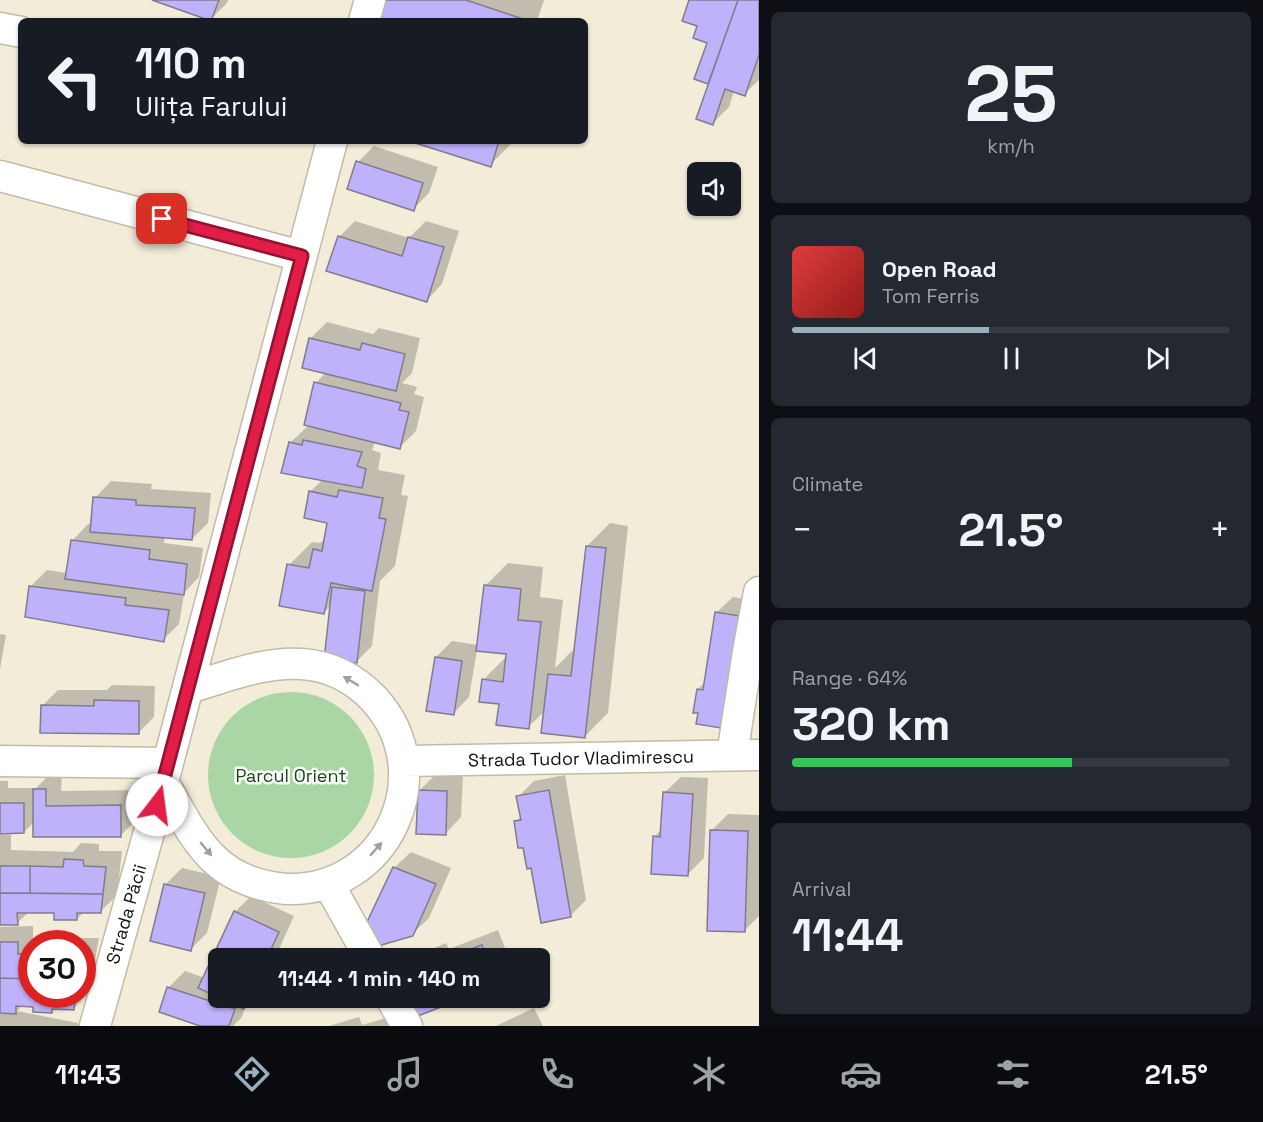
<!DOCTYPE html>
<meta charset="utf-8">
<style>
body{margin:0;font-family:"Space Grotesk",sans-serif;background:#242831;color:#f1f3f6;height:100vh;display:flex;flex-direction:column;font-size:22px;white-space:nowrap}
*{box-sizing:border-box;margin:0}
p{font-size:20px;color:#9ea1a6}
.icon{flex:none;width:33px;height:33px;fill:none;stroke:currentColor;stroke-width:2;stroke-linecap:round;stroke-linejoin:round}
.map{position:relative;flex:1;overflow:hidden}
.sheet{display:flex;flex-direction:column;gap:12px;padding:12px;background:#0d0f14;width:504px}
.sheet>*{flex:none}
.banner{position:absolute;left:18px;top:18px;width:570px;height:126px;border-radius:9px;box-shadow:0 2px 4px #0004;background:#171b24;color:#f1f3f6;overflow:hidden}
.tools{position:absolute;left:687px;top:162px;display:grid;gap:12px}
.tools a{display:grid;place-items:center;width:54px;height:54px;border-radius:9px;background:#171b24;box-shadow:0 2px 4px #0004;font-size:30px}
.speed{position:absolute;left:18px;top:930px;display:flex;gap:12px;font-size:30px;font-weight:700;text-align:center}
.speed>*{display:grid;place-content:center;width:78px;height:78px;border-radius:50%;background:#171b24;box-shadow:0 2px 4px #0004;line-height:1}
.speed .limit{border:9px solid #d22;background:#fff;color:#111}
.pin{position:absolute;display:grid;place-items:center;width:51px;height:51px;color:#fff;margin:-26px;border-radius:12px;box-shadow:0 3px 9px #0006}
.me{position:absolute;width:66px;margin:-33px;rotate:15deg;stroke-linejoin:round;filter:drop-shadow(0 0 4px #0008)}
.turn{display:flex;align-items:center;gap:21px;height:126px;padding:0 18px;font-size:27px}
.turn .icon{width:78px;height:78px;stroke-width:2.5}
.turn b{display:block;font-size:42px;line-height:51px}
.big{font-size:45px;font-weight:700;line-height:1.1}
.sheet .tile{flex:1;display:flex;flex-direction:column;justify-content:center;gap:9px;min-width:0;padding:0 21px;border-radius:9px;background:#242831}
.sheet .dial{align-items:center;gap:0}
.dial b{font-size:78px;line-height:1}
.song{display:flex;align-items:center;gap:18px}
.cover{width:72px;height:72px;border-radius:9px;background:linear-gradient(135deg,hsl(0 70% 55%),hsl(0 70% 35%))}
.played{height:6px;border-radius:3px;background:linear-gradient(90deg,#96b0bd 45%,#363941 45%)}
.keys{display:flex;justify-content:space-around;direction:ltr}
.heat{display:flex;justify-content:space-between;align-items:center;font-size:33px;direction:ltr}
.charge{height:9px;border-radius:4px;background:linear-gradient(90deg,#34c759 64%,#363941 0)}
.trip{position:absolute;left:208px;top:948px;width:342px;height:60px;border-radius:9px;background:#171b24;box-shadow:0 2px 4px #0004;font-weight:700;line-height:60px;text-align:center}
.tab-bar{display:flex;height:96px;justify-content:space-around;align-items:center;background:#090b0e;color:#9ea1a6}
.tab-bar .icon{width:42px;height:42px}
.tab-bar .on{color:#96b0bd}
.tab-bar b{font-size:27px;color:#f1f3f6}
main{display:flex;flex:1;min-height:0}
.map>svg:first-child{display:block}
.green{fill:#a9d6a4}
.shadow{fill:#0003;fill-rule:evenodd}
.building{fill:#bfb1fa;stroke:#7f7c8e;stroke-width:1.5}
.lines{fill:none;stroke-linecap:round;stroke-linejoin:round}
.minor-casing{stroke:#c1bba9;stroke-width:33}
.minor{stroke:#fff;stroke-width:30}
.oneway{fill:#a1a09d}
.route-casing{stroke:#92132f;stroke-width:15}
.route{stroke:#e11d48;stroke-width:10}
.labels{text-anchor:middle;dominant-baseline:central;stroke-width:5;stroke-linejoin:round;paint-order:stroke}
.street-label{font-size:18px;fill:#13110a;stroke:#fff}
.park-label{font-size:18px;fill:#164713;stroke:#fff}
</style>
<main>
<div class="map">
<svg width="759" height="1026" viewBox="0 0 759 1026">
<rect width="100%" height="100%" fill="#f2ecd9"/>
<path class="green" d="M208 775a83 83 0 1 1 166 0a83 83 0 1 1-166 0Z"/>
<path class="shadow" d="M157,0h71l-1,3 -16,16z
M388,0h156l-7,21h-156z
M691,0h68v80l-15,14 -10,-3 -5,16 -16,16 -3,-40 -14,-5 13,-36 -10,-16z
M414,141h100l-24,24z
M374,146l64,21 -9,26 -16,16 -55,-47z
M355,221l54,17 17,-17 33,10 -17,53 -16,17 -87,-64z
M327,322l46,12 6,-6 41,10 -8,35 -10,10 15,4 -3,7 10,3 -8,34 -16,16 -25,-6 -3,9 9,3 -3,17 27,5 -4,20 7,1 -13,70 -15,15 -8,65 -16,16 -25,-57 -7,8 -35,-48 23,-23 8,1 6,-5 3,-16 -19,-30 13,-13 -32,-37 18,-17 7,-42 10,-11 -22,-5 7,-29z
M111,481l41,3 -1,5 60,4 -3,30 -16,16 -27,-2 -1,6 39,5 -4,29 -16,17h1l-5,30 -16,16 -132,-54 16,-16 20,3 5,-32 16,-17 4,1 3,-27z
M610,523l18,3 -20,187 -23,23 -40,-25 -17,16 -28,-24 -17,-23 24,-24 1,-3 -31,-3 -8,47 -16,17 -17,-57 16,-16 26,4 7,-59 23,-23 35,4 -3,30 23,3 -8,68 17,-17 3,1 12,-106z
M733,597l26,4 -59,111 -2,-23 7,-7 11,-69z
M0,634l6,1 -6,34z
M112,685l43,1 -1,31 -16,16 -96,-27 16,-16h49z
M51,773h11l-1,18 76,-1v29l-16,16 -86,-14 -11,11h-24v-51h8v7h28z
M436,774l27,1 -2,42 -16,17 -25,-44z
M565,775l21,125 -16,16 -37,-50 -17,-44 5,-6 -3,-19 16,-16z
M681,777l27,1 -4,80 -16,16 -34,-37 8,-8 2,-36z
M728,814l31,1v101l-15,15 -32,-101z
M0,835h11v15l62,2 8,-9 18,1v7h23l-5,44 -17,17h-16l-7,7 -21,-7h-27l-12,11h-17z
M411,852l40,16 -22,50 -17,16 -18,-66z
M182,868l39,9 -14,56 -16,16 -25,-65z
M251,896l43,20 -19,42h-56v40h34l-7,6 -4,13 -9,9h-28l-37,-38 17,-17 20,7 30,-66z
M33,926v12h66l-10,54 -16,16 -17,-1 -4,5 -18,-6 -11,-1 -6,6 61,12v3h-78v-99zM32,944h50v50h-50z
M498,930l11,28h-98l35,-15 3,6z
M406,998h54l-46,18z
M534,1008l9,18h-47z
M359,1017l3,8 28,-8 2,9h-63z"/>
<path class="building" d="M152,0h67l-8,21z
M386,0h80l57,19v2h-144z
M689,0h49l-30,84 -14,-5 13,-36 -14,-5 4,-12 -15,-5z
M738,0h21v55l-14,41 -20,-7 -12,36 -17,-6z
M409,141h90l-8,26z
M356,161l67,22 -9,28 -67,-22z
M338,236l64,20 6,-19 36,10 -17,55 -101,-31z
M309,338l51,12 2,-7 43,11 -9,37 -94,-23z
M314,382l87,21 -2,7 10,2 -9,37 -96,-24z
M303,440l59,12 -5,14 9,3 -4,19 -81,-15 8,-31 13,3z
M339,490l44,8 -4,20 7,1 -14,72 -41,-8 -7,31 -45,-8 8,-42 22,4 4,-19 9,2 5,-28 -23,-5 5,-27 28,6z
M93,497l43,3v5l59,3 -3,32 -102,-8z
M71,540l79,10 -1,9 38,5 -3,31 -119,-16z
M586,546l20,2 -21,190 -44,-5 7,-59 23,2z
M484,585l37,4 -3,31 23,2 -12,107 -33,-4 3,-21 -20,-2 3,-23 21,3 3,-28 -30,-3z
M29,586l97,12 -1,7 44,5 -5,32 -139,-25z
M332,587l33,4 -8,72 -33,-3z
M715,612l31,5 -19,112 -31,-5 2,-11h-5l4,-24 6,1z
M435,657l27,4 -8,54 -28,-4z
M94,700l45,1v33l-99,-1 1,-28 53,1z
M33,789h13v17l75,-1v32h-88z
M418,790l29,1 -1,44 -30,-1z
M549,790l22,127 -30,6 -10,-55 -4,1 -4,-21h-5l-4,-27 7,-1 -5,-24z
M663,792l30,2 -5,82 -37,-2 2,-38 7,1z
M0,803h24v30l-24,1z
M710,830l38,1 -3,101 -38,-1z
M64,859l19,1 1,6 22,1 -3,27 -73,-1v-27l33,1z
M0,866h30v27h-30z
M393,867l43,17 -23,52 -35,10 -11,-24z
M164,884l41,9 -14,58 -41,-10z
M0,893l103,1 -2,19h-24v7h-23v-7h-37l1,12h-18z
M234,911l45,21 -12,26h-48v40h30l-5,11 -46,-21z
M0,942h18v12h14v25l-32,-1z
M482,945l5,13h-40z
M0,978l32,1v15h44l-2,16 -22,-1v4l-19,-1v-5l-17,-1v8l-16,-1z
M167,987l68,22 -6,17h-29l-41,-14z
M404,998h60l-51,20z"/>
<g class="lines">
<defs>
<path id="minor" d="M364,21l6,-21
M0,28l21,4
M0,176l301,80
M732,755l16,-103 11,-60
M0,761l168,2
M404,761l355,-6
M163,782c16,27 30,58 53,79 19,17 45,26 70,28 101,4 156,-116 88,-190 -19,-20 -44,-33 -72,-35 -39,-3 -78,14 -114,24
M328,883l42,75
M391,998l16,28
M95,1026l68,-244 169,-641"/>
</defs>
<use href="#minor" class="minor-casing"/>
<use href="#minor" class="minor"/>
</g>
<defs><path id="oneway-solid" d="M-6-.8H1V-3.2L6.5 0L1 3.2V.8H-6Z" transform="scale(1.5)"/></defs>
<g class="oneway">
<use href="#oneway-solid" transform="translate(351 681) rotate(-149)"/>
<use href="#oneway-solid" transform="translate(206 849) rotate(50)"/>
<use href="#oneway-solid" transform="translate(376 849) rotate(-49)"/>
</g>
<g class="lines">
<defs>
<path id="route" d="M157,805l145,-549 -140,-37"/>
</defs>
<use href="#route" class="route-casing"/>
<use href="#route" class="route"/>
</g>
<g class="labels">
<g class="street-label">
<text transform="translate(581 758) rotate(-1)">Strada Tudor Vladimirescu</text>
<text transform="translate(126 914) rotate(-74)">Strada Păcii</text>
</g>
<g class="park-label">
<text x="291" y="775">Parcul Orient</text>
</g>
</g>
</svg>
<div class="tools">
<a><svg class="icon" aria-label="sound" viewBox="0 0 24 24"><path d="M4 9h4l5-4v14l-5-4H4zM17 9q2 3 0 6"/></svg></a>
</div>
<div class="speed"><div class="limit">30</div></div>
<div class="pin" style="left:162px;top:219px;background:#d93025"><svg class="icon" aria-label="arrive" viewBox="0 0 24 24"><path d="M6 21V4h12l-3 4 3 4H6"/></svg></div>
<svg class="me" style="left:157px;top:805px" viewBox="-20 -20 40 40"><circle r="19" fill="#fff"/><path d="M0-13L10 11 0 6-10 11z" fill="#e11d48"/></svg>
<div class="trip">11:44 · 1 min · 140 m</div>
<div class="banner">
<div class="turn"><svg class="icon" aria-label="left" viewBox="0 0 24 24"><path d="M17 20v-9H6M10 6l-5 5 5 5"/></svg><div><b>110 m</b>Ulița Farului</div></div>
</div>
</div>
<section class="sheet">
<div class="tile dial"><b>25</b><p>km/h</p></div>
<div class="tile">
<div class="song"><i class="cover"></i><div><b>Open Road</b><p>Tom Ferris</p></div></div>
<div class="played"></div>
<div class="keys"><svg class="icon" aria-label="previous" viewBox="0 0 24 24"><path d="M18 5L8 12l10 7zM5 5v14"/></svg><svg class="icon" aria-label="pause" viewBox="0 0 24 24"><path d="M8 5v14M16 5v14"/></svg><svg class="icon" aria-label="next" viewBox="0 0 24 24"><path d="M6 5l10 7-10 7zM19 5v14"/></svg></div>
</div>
<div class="tile"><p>Climate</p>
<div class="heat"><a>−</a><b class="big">21.5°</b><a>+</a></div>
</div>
<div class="tile"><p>Range · 64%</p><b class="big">320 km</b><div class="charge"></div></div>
<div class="tile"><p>Arrival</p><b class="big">11:44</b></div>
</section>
</main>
<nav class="tab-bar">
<b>11:43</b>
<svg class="icon on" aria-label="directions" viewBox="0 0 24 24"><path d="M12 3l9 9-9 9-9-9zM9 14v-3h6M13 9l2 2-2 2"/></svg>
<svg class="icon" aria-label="music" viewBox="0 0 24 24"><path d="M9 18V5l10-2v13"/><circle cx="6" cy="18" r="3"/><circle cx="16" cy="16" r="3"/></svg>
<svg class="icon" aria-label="phone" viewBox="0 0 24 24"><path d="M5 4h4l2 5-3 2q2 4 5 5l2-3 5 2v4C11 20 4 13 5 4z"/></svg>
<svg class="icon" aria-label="climate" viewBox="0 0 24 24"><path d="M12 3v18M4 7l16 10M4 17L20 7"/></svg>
<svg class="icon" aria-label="car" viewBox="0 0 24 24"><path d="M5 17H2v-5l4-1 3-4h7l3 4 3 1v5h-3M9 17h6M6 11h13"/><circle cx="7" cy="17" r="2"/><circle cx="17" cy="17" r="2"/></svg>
<svg class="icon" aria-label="filters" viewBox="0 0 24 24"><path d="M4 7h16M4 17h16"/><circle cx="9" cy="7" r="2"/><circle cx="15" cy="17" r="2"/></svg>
<b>21.5°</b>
</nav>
